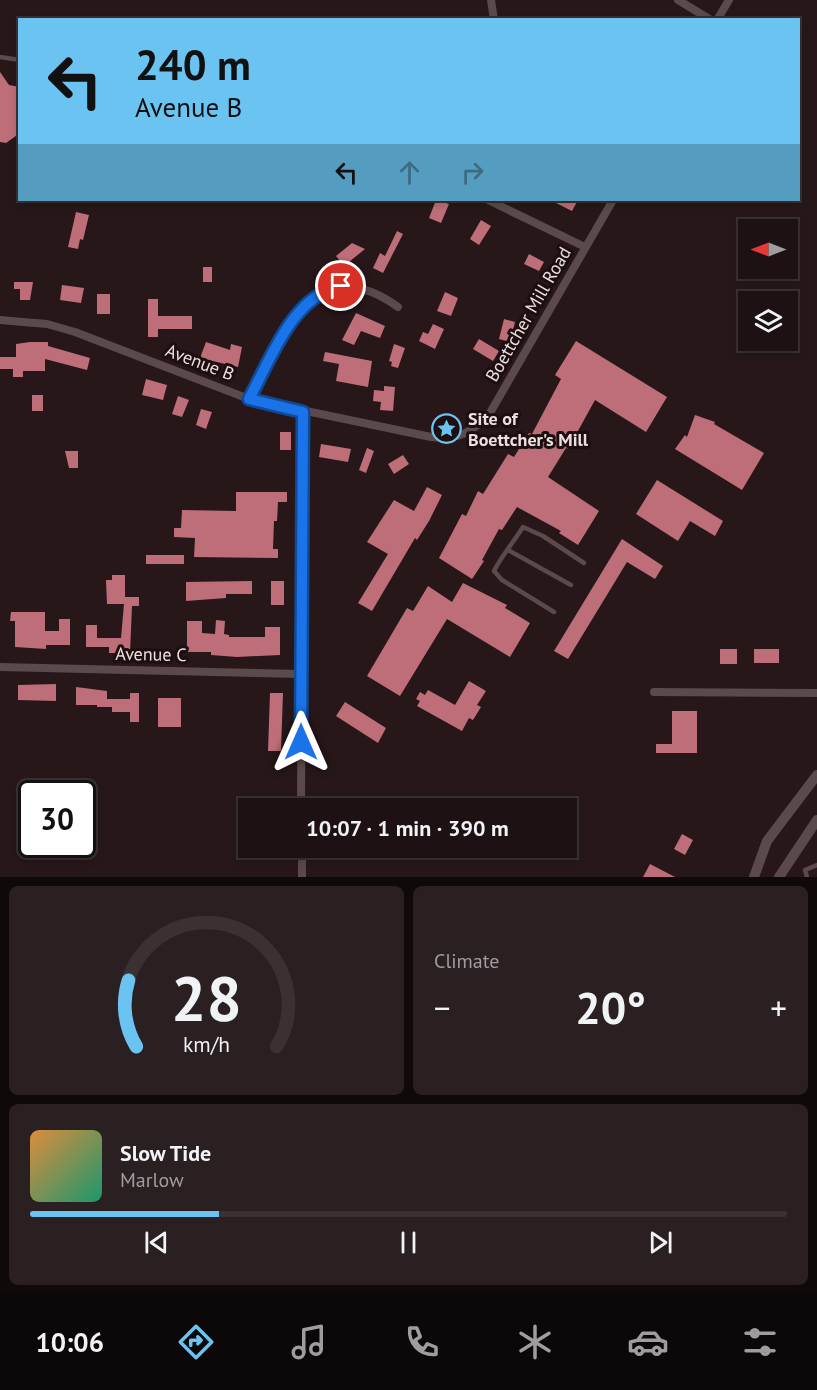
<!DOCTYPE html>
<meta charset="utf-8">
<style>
body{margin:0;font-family:"PT Sans",sans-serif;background:#2a1f21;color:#f1f3f6;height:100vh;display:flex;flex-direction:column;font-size:22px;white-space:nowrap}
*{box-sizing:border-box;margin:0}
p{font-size:20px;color:#a09da0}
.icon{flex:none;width:33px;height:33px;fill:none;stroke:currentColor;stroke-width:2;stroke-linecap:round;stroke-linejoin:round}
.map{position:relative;height:877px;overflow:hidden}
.panel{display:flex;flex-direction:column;gap:9px;padding:9px;background:#10090a;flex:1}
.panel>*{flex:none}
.guide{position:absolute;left:18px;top:18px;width:782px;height:183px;border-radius:0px;box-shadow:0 3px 9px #0003,0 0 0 2px #3b3133;background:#6bc3f2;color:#111;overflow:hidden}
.needle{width:39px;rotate:270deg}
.buttons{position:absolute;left:738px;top:219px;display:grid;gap:12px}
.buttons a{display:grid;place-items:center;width:60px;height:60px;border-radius:0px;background:#1d1113;box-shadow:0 3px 9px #0003,0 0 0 2px #3b3133;font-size:30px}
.speed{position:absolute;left:18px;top:780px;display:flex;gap:12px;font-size:30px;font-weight:700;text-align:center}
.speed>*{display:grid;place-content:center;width:78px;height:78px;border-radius:50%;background:#1d1113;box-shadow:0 3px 9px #0003,0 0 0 2px #3b3133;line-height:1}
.speed .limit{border:3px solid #111;border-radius:9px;background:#fff;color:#111}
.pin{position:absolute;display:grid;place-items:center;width:51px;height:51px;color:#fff;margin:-26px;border:3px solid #fff;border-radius:50%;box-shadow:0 2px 6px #0007}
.me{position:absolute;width:66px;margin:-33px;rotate:0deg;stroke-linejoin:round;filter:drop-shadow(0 0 4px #0008)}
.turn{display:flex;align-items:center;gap:21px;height:126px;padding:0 18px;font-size:27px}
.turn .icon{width:78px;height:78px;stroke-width:2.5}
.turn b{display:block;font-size:42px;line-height:51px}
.lanes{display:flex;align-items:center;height:57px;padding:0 18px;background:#0003;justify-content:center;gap:30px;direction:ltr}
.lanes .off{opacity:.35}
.big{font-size:45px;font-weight:800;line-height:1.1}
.panel .tile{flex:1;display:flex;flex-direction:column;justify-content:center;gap:9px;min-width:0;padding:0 21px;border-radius:9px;background:#2a1f21}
.panel .dial{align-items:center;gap:0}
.dial svg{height:156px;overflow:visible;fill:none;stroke:#3b3133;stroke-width:7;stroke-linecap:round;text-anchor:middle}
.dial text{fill:#f1f3f6;stroke:none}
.song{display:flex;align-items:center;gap:18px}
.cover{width:72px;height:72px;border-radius:9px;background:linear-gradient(135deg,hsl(30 70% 55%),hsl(160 70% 35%))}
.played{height:6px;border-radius:3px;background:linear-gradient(90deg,#6bc3f2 25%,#3b3133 25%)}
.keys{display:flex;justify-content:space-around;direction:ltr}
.heat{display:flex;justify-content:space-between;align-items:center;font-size:33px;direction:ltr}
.panel .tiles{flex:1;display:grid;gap:9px;grid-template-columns:1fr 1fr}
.tile:last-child{grid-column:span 2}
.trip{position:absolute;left:238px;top:798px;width:339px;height:60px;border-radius:0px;background:#1d1113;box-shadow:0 3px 9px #0003,0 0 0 2px #3b3133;font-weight:800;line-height:60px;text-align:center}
.dock{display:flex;height:96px;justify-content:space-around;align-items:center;background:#0c0708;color:#a09da0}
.dock .icon{width:42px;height:42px}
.dock .current{color:#6bc3f2}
.dock b{font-size:27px;color:#f1f3f6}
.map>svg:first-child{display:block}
.building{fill:#bd6e79}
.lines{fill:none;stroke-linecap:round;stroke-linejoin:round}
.service{stroke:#5c494b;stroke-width:4.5}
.minor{stroke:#5c494b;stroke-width:8}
.tertiary{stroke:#5c494b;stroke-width:10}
.route-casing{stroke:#114b97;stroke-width:15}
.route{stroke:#1a73e8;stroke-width:10}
.labels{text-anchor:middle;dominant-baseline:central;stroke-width:6;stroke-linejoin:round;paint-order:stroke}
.street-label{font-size:18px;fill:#ebdfe0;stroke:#1d0e10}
.poi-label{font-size:18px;font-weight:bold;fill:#ebdfe0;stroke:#1d0e10;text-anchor:start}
</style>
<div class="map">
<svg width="817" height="877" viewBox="0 0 817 877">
<rect width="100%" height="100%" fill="#271719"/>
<path class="building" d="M0,72l9,13 11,2v46l-14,10 -6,-1z
M436,200l13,4 -8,19 -12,-5z
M550,200h28l-6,11z
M76,212l13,3 -6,25 -3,-1 -2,10 -10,-2z
M481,220l10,6 -12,19 -9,-6z
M397,231l6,3 -20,39 -10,-5 7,-15 5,3z
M352,243l13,6 -21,17 -8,-10z
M529,254l15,8 -5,9 -15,-7z
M203,267h9v15h-9z
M14,282h19l-3,18h-10v-11h-6z
M62,285l22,3 -3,15 -21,-3z
M445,292l13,6 -7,18 -14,-5z
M97,294h13v20h-13z
M148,299h10v17h34v13h-34v8h-10z
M356,313l29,13 -5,12 -19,-7 -7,14 -12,-5z
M504,319l11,3 -5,20 -11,-3z
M433,324l11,5 -9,20 -16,-8 4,-9 5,2z
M479,339l20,12 -6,10 -20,-12z
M576,341l91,56 -21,35 -51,-32 -27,49 -2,-1 -18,29 51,34 -21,34 -19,-12 2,-2 -44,-24 -15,23 -3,-1 -17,31 2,1 -12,18 -33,-21 23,-44 4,2 12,-25 5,3 25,-40 6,3 15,-24 3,1 29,-55 -6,-4z
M30,342h18v4l42,12 -3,12 -42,-11v12h-22v6h-10v-8h-13v-12h16v-13z
M206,342l24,8 1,-6 11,3 -4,20 -38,-9z
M394,344l11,4 -7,20 -7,-2 1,-4 -3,-1z
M325,352l47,9 -4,26 -32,-6 3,-17 -16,-3z
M146,379l21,6 -4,15 -21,-5z
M384,386l11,1 -2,24 -13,-1 1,-8 -8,-1 1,-11 10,1z
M32,395h11v16h-11z
M178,396l11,4 -7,17 -10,-3z
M201,409l11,3 -6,17 -10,-4z
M695,415l20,7 -1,2 50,29 -22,37 -67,-41 10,-14 2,2z
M280,432h11v18h-11z
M321,444l30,5 -3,13 -29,-5z
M367,448l7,3 -8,22 -7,-3z
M65,451h13v17h-9z
M403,455l6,9 -15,10 -6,-10z
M657,480l66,41 -8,15 -25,-15 -12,20 -42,-27z
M427,487l15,8 -13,26 -12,19 -2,-2 -43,73 -14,-8 30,-49 -21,-12 27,-42 20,11z
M236,492h51v10h-9l-1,19h-3l-1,28h5v9l-84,-1 1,-19 -21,-1v-9h7l1,-18 54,1z
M622,539l41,27 -8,13 -28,-17 -59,97 -14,-8z
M146,555h38v9h-38z
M112,575h13v22h14v9h-7l-2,47h-21v-6h-23v-22h11v13h24l3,-34h-17l-1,-24h6z
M252,581v13h-26v4l-40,3v-19z
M271,581h13v24h-13z
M463,583l44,22 -2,3 25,15 -20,34 -63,-38 -47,77 -33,-20 40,-68 6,3 15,-25 24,16z
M11,612h34v19h14v-12h11v26h-24v4l-31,-2v-26h-5z
M216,620l9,1 -1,13 5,1v2h36v-10h15v28l-43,2 -26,-2v-3h-24v-31h15v12l13,1z
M720,649h17v15h-17z
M754,649h25v14h-25z
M469,681l17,10 -9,14 4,2 -8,13 -4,-2 -7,13 -45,-25 3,-5 -4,-2 4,-7 5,3 3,-5 27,15z
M56,684v17l-38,-1v-15z
M76,687l31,4v8h23v-6h9v29h-9v-10h-18v-5h-15v-2h-21z
M270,693h13l-2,58h-13z
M158,698h23v29h-23z
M345,702l41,26 -8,15 -42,-27z
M672,711h25v42h-41v-9h16z
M682,834l11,6 -8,15 -11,-6z
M650,864l25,13h-32z"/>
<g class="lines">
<path class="service" d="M0,57l20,3
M508,550l63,35
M554,612l-52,-32 -8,-9c8,-16 19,-28 29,-44l20,9 41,27
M807,877l-2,-7 12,-5"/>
<path class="minor" d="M491,0l3,20
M678,0l33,20
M717,20l12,-20
M488,200l97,47
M0,320l47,4 28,8 174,67 182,38c27,3 41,-4 59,-24l123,-213
M249,399c34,-61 64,-153 149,-92
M0,667l301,7
M654,692l163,1
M301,808l2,-396
M302,848v29"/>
<path class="tertiary" d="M754,877l13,-36 50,-66
M779,877l38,-57"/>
</g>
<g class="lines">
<defs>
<path id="route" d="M301,742l2,-330 -54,-13c22,-40 43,-103 92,-113"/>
</defs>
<use href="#route" class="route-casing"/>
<use href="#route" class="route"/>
</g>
<defs>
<symbol id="sight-ring" viewBox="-11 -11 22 22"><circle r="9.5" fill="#1d0e10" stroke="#6bc3f2" stroke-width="1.5"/><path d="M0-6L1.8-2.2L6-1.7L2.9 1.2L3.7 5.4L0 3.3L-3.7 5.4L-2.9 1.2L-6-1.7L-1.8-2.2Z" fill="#6bc3f2"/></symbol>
</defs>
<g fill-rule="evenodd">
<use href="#sight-ring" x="430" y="412" width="33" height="33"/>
</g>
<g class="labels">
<g class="street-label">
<text transform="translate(528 314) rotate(-60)">Boettcher Mill Road</text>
<text transform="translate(200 362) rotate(21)">Avenue B</text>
<text transform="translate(151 654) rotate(1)">Avenue C</text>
</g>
<g class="poi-label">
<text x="468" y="418">Site of<tspan x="468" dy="21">Boettcher's Mill</tspan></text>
</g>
</g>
</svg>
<div class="buttons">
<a><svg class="needle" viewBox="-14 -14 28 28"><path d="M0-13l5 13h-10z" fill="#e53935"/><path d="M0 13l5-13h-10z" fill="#a09da0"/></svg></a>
<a><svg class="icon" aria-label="layers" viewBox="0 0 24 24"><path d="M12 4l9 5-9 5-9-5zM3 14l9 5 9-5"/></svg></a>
</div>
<div class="speed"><div class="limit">30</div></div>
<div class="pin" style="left:341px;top:286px;background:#d93025"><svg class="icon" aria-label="arrive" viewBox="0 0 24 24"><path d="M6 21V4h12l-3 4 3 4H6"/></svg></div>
<svg class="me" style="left:301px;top:742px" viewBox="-20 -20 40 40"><path d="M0-17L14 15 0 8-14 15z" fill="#1a73e8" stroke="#fff" stroke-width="4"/></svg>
<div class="trip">10:07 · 1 min · 390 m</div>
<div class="guide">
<div class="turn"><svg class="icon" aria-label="left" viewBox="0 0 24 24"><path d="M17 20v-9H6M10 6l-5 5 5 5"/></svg><div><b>240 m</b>Avenue B</div></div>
<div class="lanes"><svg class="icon" aria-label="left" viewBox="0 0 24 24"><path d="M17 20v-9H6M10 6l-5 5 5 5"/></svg><svg class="icon off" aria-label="ahead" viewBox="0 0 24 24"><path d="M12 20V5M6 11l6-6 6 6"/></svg><svg class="icon off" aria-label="right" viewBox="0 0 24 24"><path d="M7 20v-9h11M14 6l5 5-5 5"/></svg></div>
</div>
</div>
<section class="panel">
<div class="tiles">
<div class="tile dial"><svg viewBox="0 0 100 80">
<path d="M14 69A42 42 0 1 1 86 69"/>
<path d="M14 69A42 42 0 0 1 10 35" stroke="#6bc3f2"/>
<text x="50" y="56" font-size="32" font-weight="700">28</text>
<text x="50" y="72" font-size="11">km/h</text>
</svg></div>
<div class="tile"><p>Climate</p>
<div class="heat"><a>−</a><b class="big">20°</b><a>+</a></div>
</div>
<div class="tile">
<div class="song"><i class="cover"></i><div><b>Slow Tide</b><p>Marlow</p></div></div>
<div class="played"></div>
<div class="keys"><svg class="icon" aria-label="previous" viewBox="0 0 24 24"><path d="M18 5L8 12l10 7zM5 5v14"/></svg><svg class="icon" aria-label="pause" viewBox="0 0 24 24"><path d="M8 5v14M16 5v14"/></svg><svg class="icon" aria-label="next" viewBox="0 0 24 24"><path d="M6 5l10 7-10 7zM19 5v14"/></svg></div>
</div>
</div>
</section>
<nav class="dock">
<b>10:06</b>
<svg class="icon current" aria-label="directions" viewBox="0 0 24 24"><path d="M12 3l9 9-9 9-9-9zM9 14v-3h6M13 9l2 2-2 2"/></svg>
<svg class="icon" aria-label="music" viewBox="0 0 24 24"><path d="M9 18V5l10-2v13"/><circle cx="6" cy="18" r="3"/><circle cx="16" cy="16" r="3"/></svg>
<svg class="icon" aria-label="phone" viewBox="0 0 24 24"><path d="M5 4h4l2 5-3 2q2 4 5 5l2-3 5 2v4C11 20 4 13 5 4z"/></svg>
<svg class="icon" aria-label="climate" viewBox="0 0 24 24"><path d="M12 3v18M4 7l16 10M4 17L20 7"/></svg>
<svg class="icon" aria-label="car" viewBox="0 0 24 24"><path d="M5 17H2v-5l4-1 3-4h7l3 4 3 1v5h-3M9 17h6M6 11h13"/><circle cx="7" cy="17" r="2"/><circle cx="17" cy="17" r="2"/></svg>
<svg class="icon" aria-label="filters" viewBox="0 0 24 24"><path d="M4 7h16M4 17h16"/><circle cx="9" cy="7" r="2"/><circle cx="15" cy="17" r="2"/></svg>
</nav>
